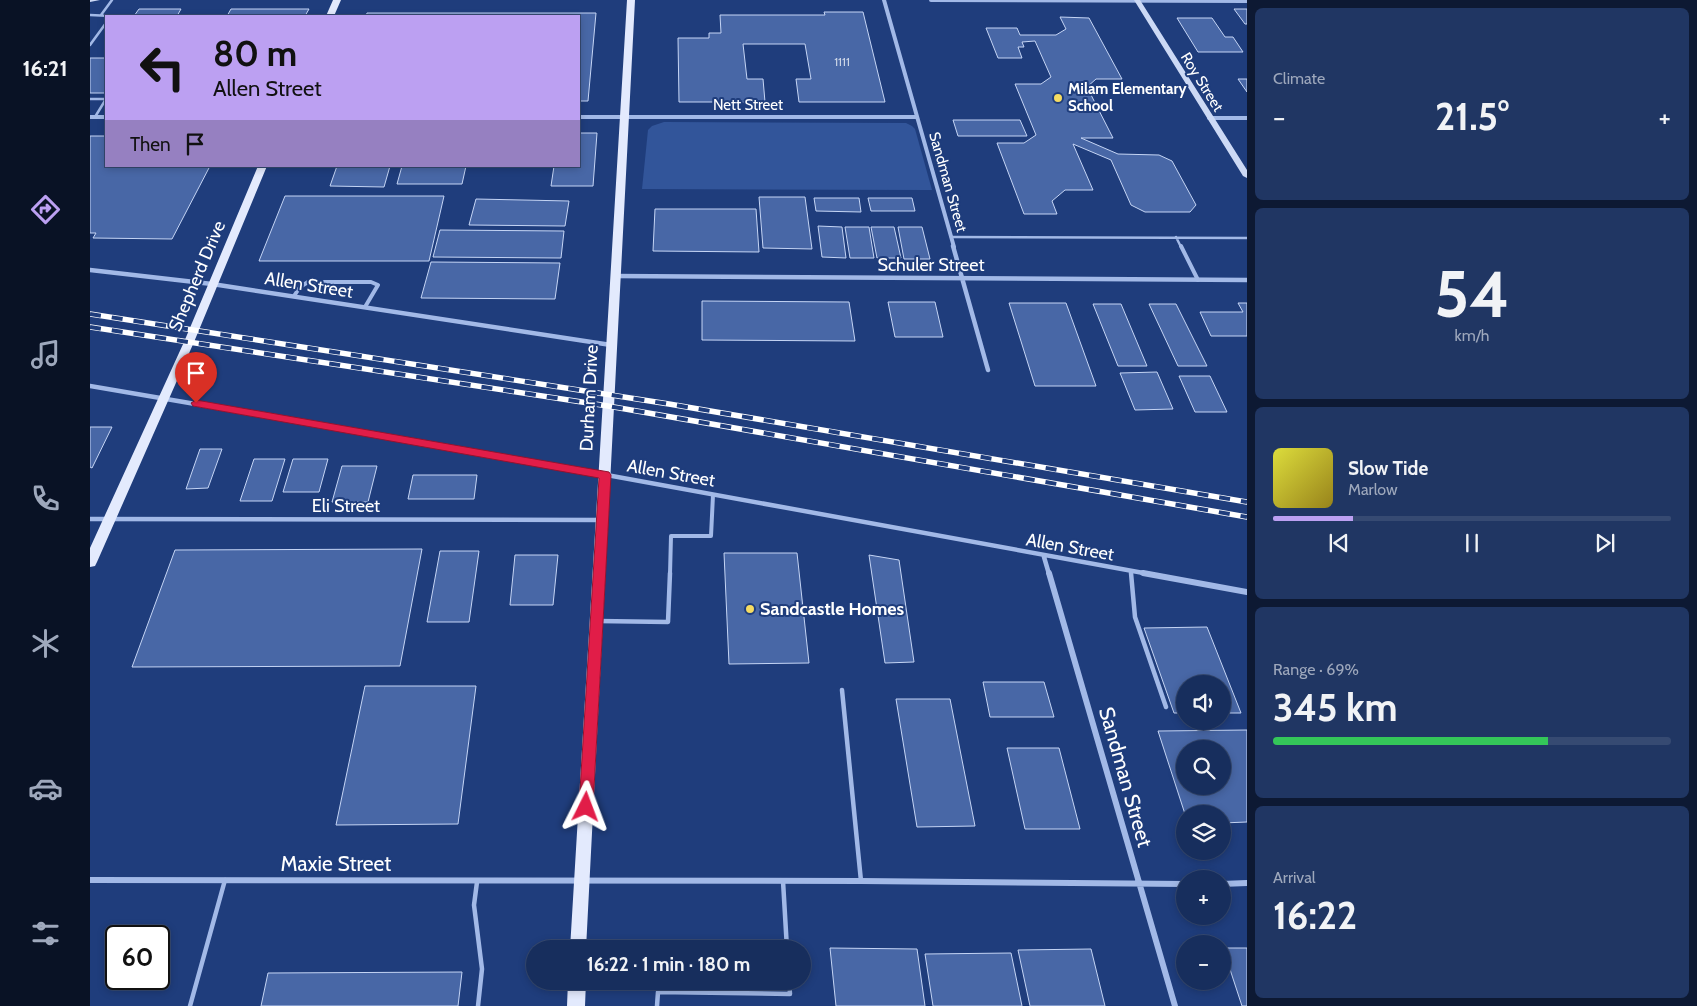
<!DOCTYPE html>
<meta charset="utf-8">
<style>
body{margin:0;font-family:Cabin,sans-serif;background:#203663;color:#f1f3f6;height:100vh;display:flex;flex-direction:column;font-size:19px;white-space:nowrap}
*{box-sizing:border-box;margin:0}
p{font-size:16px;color:#9ea8bc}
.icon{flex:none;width:28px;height:28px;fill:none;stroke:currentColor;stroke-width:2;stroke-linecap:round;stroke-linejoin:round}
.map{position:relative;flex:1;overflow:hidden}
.drawer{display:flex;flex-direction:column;gap:8px;padding:8px;background:#0d1933;width:450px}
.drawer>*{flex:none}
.top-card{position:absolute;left:15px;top:15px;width:475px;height:152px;border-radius:0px;box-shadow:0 2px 8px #0003,0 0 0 1px #364a72;background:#bca0f2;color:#111;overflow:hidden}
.buttons{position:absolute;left:1086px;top:675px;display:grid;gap:10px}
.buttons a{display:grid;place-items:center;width:55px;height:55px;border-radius:50%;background:#172e5d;box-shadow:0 2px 8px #0003,0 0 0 1px #364a72;font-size:25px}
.speed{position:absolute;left:15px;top:925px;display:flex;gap:10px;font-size:25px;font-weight:700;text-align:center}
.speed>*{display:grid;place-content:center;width:65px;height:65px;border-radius:50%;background:#172e5d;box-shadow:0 2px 8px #0003,0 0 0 1px #364a72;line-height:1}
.speed .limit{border:2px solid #111;border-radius:8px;background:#fff;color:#111}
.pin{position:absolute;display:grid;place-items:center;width:42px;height:42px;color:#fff;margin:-51px -21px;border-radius:50% 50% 50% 0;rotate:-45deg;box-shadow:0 0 5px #0007}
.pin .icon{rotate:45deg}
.me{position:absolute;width:55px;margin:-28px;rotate:3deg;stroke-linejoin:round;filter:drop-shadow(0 0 4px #0008)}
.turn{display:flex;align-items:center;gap:18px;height:105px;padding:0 25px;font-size:22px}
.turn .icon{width:65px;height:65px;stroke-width:2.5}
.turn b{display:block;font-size:35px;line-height:42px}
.then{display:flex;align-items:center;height:48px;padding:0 25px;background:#0003;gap:10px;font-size:19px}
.big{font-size:38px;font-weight:800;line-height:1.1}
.drawer .card{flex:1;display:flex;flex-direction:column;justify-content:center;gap:8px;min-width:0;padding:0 18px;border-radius:8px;background:#203663}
.drawer .dial{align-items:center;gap:0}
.dial b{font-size:65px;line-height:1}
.song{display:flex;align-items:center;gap:15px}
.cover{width:60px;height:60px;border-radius:8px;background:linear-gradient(135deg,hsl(60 70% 55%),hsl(50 70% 35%))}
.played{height:5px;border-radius:2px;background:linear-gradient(90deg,#bca0f2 20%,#364a72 20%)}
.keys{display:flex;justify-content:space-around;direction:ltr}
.heat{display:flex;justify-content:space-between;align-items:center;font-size:28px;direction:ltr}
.charge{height:8px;border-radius:4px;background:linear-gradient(90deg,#34c759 69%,#364a72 0)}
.trip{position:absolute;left:436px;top:940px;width:285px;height:50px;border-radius:25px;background:#172e5d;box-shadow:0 2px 8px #0003,0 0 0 1px #364a72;font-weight:800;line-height:50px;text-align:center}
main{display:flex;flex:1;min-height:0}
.dock{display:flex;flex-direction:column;width:90px;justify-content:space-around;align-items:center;background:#091225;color:#9ea8bc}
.dock .icon{width:35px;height:35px}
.dock .selected{color:#bca0f2}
.dock b{font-size:22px;color:#f1f3f6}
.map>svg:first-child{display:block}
.green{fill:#32559a}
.building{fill:#4867a6;stroke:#c5d5f5;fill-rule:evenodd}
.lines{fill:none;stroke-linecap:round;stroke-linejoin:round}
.lane-far2{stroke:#a2b9e7;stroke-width:2.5}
.lane-far1{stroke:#a2b9e7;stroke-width:4}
.lane{stroke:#a2b9e7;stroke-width:4.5}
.street-far2{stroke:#a2b9e7;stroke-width:4}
.street-far1{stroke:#a2b9e7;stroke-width:4.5}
.street{stroke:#a2b9e7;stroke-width:6}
.secondary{fill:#ccd9f5;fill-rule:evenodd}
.primary{fill:#e3eafd;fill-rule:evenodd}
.rail-casing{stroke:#fff;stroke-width:5.5}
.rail{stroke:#1f3d7c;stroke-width:4;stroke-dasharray:11;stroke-linecap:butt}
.route{fill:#e11d48;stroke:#92132f}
.poi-dot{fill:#f5db62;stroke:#1f3d7c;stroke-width:2}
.labels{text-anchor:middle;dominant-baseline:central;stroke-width:4;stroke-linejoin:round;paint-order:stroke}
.far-number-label{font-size:12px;fill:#d1d9e9}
.far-street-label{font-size:15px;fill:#fff;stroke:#1f3d7c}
.far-poi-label{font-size:15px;font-weight:bold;fill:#fff;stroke:#1f3d7c;text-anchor:start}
.street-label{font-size:18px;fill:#fff;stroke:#1f3d7c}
.poi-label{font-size:18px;font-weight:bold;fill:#fff;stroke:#1f3d7c;text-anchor:start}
.near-street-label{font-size:21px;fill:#fff;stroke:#1f3d7c}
</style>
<main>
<nav class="dock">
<b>16:21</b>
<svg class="icon selected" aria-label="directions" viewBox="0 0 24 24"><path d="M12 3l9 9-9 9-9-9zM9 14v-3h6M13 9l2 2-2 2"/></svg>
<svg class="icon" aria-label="music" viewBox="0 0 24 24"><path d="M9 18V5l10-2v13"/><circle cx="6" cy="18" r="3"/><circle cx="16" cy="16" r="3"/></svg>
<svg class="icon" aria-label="phone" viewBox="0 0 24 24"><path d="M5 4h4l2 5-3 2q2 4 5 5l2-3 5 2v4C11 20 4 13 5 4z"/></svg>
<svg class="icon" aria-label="climate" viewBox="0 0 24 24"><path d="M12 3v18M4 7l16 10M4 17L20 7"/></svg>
<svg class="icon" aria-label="car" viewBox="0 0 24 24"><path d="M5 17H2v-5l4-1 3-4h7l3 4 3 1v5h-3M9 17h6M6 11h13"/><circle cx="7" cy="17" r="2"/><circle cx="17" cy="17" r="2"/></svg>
<svg class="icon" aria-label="filters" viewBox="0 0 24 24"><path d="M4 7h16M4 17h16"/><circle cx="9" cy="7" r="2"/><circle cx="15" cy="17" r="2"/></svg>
</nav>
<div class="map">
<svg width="1157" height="1006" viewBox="0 0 1157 1006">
<rect width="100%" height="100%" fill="#1f3d7c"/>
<path class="green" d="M574,122l242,1 6,3 3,3 17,61 -290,-1 6,-59 4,-4z"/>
<path class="building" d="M49,9h42l-4,7h-43z
M141,9h78l-4,7h-78z
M1144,9h13v15h-2z
M734,12h39l22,90h-86l-3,-23h15l-6,-35h-62l4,35h16l2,23h-86l-1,-64h31v-5h12l-1,-18h105z
M277,13h229l-8,88h-9v-85h-213z
M970,17l29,1 33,61h-26l-9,8 26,51h-32l37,16 41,1 13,6 24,44 -6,7h-45l-14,-7 -20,-45 -38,-16 20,46h-28l-13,11 5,13h-33l-27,-71h27l12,-8 -21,-51h26l10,-7 -16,-36 -13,1 2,5h-6l4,11h-24l-12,-30h31l3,7h36l10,-6z
M1087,18h35l13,19h8l10,15h-45z
M0,58h16v35h-16z
M1148,79h9v13z
M863,120h67l7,16h-69z
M489,133h18l-4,53h-42l3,-20h25z
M0,136h16v30h104l-38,73 -79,-1 3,-5h-6z
M247,166h53l-6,21 -54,-1z
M312,166h64l-4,18h-65z
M195,196h159l-15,65h-170z
M669,197h46l7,52 -49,-1z
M724,198h45l2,14 -45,-1z
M778,198h44l3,13h-44z
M386,199l93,2 -4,25 -96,-1z
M565,209h101l3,43 -106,-1z
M728,226l24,1 4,31 -24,-1z
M755,227h24l5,31h-24z
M781,227h23l7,31h-24z
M808,227h24l8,32h-26z
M350,230l124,1 -3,27 -128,-1z
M341,262l129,1 -5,36 -134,-1z
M612,301l147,1 6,39 -153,-1z
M798,302h47l8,35h-48z
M919,303h57l30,83h-61z
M1148,303h9v33h-36l-11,-24h43z
M1003,304h28l26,62h-29z
M1059,304h27l31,62h-29z
M1067,372l16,37 -38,1 -15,-37z
M1089,376h31l17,36h-32z
M0,427h22l-20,41 -2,-1z
M110,449h22l-14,39 -22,1z
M164,459h31l-13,42h-32z
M203,459h35l-9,33h-36z
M252,466h35l-9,36h-36z
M323,475h64l-3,24h-66z
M332,549l-22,117 -268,1 43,-117z
M350,551h39l-10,71h-42z
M634,553h73l12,110 -80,1z
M425,555h43l-5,50h-43z
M779,555l30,5 15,102 -29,1z
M1117,627l34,86h-19v-29h-37v29h-11l-30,-85z
M893,682h61l10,35h-64z
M275,686h111l-18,138 -122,1z
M806,699h54l25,127 -58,1z
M1157,730v92l-25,1v-9h-37l-27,-83zM1095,749h37v37h-37z
M917,748h52l21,81h-55z
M740,948l87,1 8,57h-89z
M1133,948h24v58h-5z
M1001,949l14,57h-75l-12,-56z
M921,953l11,53h-89l-8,-52z
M372,972l-4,34h-197l7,-33z"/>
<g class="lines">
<path class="lane-far2" d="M0,15l21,1
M11,15l11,-15
M0,45l16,-22
M0,99h16
M5,117l11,-18
M861,237l296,1
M1086,237l5,10"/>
<path class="lane-far1" d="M1091,246l17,34
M204,296l6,-9 8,-5h63l7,3 -13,22
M1041,572v2
M580,574l1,-38h40l2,-41"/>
<path class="lane" d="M1041,573l4,44 31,90
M508,621l70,1 2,-49
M752,690l19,191
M693,881l4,68
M387,882l-3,23 8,64 -4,37
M100,1006l35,-126
M567,1006l1,-14 132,2 -1,-13"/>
<path class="street-far2" d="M794,0l70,247
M841,0l316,1
M0,117h16
M489,117h338
M1119,118h38"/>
<path class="street-far1" d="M863,246l35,124
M0,270l122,14 399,61
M525,276l632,4
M0,386l462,79 597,109
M0,519l512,1
M954,557l5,17"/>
<path class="street" d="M959,573l126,433
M1053,573l104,19
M0,880l771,1 324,3
M1132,884l25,-1"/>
<path class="secondary" d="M0,0h10l-10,2z
M1044,0h6l107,170v8l-4,-2z"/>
<path class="primary" d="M243,0h8l-7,16h-8z
M537,0h8l-49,949h-16z
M168,166h9l-73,176 -97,220 -2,4 -5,1v-19l94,-206z
M478,981h18l-1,25h-18z"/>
<defs>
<path id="rail" d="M0,314l579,90 578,98
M0,327l518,79 639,111"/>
</defs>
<use href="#rail" class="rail-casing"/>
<use href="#rail" class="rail"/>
</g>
<path class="route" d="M106,400l413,72 2,3 -18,332 -2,5 -5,2 -5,-2 -2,-5 20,-329 -406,-72 -2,-3z"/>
<g class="poi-dot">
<circle cx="968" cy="98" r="5"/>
<circle cx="660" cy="609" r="5"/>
</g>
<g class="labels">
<g class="far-number-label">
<text x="752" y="61">1111</text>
</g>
<g class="far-street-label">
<text transform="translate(1112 82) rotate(58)">Roy Street</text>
<text x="658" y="105">Nett Street</text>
<text transform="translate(858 182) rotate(74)">Sandman Street</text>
</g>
<g class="far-poi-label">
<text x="978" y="89">Milam Elementary<tspan x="978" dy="17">School</tspan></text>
</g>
<g class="street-label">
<text x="841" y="265">Schuler Street</text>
<text transform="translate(107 276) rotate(-67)">Shepherd Drive</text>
<text transform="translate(219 285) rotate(9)">Allen Street</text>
<text transform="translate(499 398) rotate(-87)">Durham Drive</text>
<text transform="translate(581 473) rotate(10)">Allen Street</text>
<text x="256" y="506">Eli Street</text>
<text transform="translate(980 547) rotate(10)">Allen Street</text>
</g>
<g class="poi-label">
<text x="670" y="609">Sandcastle Homes</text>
</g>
<g class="near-street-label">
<text transform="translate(1036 777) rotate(74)">Sandman Street</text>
<text x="246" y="863">Maxie Street</text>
</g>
</g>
</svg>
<div class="buttons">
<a><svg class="icon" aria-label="sound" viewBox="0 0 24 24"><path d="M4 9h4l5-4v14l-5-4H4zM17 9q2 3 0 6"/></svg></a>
<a><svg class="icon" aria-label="search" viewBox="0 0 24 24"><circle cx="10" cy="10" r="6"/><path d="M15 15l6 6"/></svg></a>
<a><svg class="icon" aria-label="layers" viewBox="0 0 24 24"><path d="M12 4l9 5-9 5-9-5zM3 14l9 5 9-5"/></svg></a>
<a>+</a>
<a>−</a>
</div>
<div class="speed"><div class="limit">60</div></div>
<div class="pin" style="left:106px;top:403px;background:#d93025"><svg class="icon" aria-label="arrive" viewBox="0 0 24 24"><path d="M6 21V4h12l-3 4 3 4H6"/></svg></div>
<svg class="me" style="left:496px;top:807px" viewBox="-20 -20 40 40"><path d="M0-17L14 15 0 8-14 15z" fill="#e11d48" stroke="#fff" stroke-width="4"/></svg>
<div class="trip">16:22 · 1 min · 180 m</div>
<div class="top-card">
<div class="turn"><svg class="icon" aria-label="left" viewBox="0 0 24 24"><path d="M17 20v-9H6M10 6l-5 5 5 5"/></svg><div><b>80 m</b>Allen Street</div></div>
<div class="then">Then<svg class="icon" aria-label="arrive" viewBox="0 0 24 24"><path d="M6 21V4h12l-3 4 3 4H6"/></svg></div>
</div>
</div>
<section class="drawer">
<div class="card"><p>Climate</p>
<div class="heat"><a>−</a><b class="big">21.5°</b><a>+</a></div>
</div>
<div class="card dial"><b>54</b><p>km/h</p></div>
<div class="card">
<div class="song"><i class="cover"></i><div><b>Slow Tide</b><p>Marlow</p></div></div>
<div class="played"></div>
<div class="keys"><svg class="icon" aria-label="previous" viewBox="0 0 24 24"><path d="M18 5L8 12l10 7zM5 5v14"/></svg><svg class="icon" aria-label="pause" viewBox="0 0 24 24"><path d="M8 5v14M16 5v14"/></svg><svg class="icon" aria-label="next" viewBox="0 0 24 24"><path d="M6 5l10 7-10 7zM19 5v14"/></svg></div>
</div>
<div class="card"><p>Range · 69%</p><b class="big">345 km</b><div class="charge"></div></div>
<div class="card"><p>Arrival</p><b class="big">16:22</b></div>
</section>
</main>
